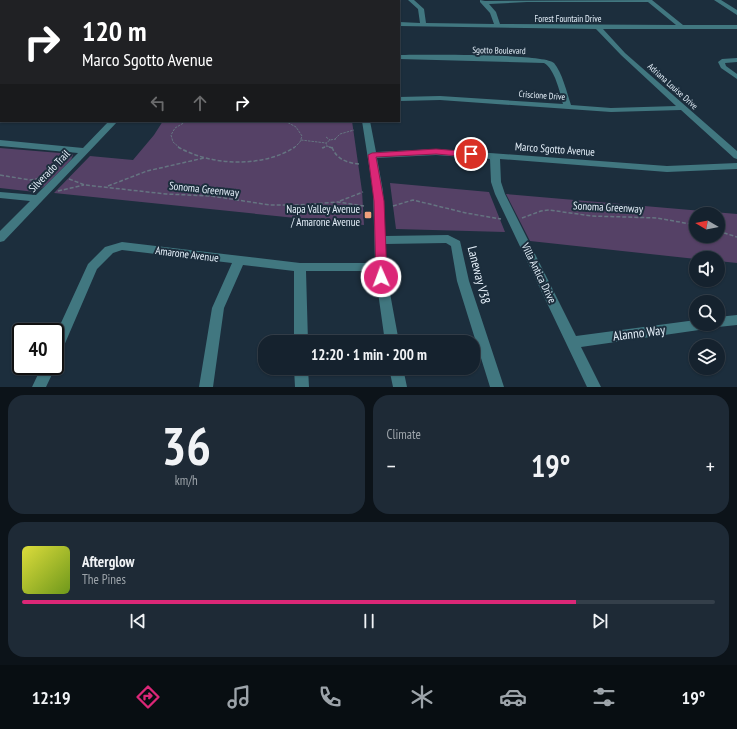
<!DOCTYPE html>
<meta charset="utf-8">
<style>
body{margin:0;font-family:"PT Sans Narrow",sans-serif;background:#1e2a36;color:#f1f3f6;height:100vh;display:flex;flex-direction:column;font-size:15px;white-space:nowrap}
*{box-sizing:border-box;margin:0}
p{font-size:13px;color:#9da4aa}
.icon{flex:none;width:22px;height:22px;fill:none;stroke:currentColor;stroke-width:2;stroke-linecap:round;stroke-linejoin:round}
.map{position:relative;height:387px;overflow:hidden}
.drawer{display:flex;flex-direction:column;gap:8px;padding:8px;background:#0c1319;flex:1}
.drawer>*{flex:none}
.guide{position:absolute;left:0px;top:0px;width:400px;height:122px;box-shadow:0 1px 3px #0004,0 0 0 1px #343f4a;background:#202124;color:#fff;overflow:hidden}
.needle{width:26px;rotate:280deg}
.tools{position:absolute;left:689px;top:207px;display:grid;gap:8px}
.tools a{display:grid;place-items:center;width:36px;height:36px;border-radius:50%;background:#15222e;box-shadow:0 1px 3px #0004,0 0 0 1px #343f4a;font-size:20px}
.speed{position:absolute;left:12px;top:323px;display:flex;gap:8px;font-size:20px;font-weight:700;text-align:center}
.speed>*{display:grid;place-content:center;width:52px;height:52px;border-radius:50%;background:#15222e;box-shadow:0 1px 3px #0004,0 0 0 1px #343f4a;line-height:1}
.speed .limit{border:2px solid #111;border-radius:6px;background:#fff;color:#111}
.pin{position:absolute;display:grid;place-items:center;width:34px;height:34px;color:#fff;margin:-17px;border:2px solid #fff;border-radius:50%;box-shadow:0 1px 4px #0007}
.me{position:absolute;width:44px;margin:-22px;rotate:358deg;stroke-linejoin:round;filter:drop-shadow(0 0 3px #0008)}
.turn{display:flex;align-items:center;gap:14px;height:84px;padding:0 16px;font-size:18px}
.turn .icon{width:52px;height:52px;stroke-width:2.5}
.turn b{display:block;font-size:28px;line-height:34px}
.lanes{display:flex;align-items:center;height:38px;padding:0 16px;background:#0003;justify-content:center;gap:20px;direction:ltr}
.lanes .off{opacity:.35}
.big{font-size:30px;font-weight:700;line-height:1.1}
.drawer .card{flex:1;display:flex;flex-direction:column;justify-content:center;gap:6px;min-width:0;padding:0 14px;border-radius:16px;background:#1e2a36}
.drawer .dial{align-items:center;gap:0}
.dial b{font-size:52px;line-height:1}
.song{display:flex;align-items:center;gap:12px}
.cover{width:48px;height:48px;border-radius:6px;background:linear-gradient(135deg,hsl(60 70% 55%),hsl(80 70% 35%))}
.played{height:4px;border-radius:2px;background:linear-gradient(90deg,#db2777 80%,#343f4a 80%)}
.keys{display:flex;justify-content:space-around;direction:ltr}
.heat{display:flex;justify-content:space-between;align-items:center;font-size:22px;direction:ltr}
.drawer .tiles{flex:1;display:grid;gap:8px;grid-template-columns:1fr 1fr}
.card:last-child{grid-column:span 2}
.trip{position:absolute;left:258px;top:335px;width:222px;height:40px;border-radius:16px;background:#15222e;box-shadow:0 1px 3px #0004,0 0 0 1px #343f4a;font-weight:700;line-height:40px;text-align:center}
.tabs{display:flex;height:64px;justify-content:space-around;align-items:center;background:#080e12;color:#9da4aa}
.tabs .icon{width:28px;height:28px}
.tabs .on{color:#db2777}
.tabs b{font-size:18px;color:#f1f3f6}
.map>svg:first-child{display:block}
.green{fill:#554166;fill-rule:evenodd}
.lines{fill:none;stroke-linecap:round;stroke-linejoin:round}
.path-far1{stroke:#657481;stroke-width:1;stroke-dasharray:2.5 1;stroke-linecap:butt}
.path{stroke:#657481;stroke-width:1.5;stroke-dasharray:4 2;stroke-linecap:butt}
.minor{fill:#417780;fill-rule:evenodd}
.route{fill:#db2777;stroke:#8e194d}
.poi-dot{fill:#f1a17c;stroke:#1c2e3d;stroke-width:1.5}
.labels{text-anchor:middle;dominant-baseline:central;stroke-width:4;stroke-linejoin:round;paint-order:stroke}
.far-street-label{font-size:9px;fill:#e5f0fa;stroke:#1c2e3d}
.street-label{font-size:11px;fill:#e5f0fa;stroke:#1c2e3d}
.poi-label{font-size:11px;fill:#e5f0fa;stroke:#1c2e3d;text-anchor:end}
.near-street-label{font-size:13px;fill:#e5f0fa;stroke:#1c2e3d}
</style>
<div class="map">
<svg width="737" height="387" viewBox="0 0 737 387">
<rect width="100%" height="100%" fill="#1c2e3d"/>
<path class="green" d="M163,121h189l10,70 2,34 -310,-32 36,-37 43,4 21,-25z
M0,148l72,6 1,1 -2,5 -26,26 -10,6 -35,-4z
M390,183l99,9 16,40 -109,-3z
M506,194l231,20v49l-19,-2v-3l-22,1 -166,-18zM696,214h22v22h-22z"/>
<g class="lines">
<path class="path-far1" d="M285,121l11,6 6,9 -2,6 -6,6
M326,137l4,3
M335,139l5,-5 14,-4
M301,140l25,3
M180,148l-7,-6 -2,-7 4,-7 12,-7
M323,148l4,-2
M332,148l-5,-2 -1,-3 4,-3 6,-1"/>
<path class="path" d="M178,147c33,19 85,21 117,0
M329,147l4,1
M332,147c4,12 15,16 27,17
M322,148l3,-1
M0,175l30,5 17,-3
M69,179l16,6 81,9 45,2 59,9h29l39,-3 26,4
M108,186l39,-15 57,-13
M58,191l26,-6
M340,201l23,-9
M393,206l20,-6 53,13 35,6
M522,218l19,-7 8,-1 43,6 65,2 39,7
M718,231l19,6"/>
<path class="minor" d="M36,0h6l-7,1z
M103,0h6l-7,1z
M172,0h6v1h-6z
M239,0h6v1h-6z
M297,0h13l-14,1z
M333,0h6l1,1h-6z
M408,0h6l10,9 2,14 68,1 -4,-11 -10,-11v-2l5,1 167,-1 31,25h54v4h-134l22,24 112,98v8l-3,-1 -53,-48 -70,2 -171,-12 -41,1v-4l41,-1 123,8c-3,-11 -8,-35 -19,-41l-145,-4v-4c21,0 146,-2 155,8 8,9 13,30 17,42l40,3 65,-2 -55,-51 -25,-26 -197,-3v-4l21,1 -2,-14zM527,2h121l28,23 -176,-1 -4,-12 -7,-8z
M714,0h7l16,10v5z
M0,35h1l-1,5z
M737,58v4l-12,1 1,3 11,8v5l-16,-11 -3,-6 4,-3z
M0,116l2,5h-2z
M109,121h9l-114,120 -4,1v-11l30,-30 -30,-3v-6l36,3 42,-42 -78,-7v-6l83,8z
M362,121h8l6,31 60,-3 231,17 70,-3v6l-70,3 -167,-13 1,23 4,12 71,142 120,-16v4h22v-7l19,-2v10l-19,2 -5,-3 -2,4 -5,1 -125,18 20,40h-14l-92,-193 -4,-12 -1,-23 -54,-4 -59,3 6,33 2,45 63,-1 12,6 9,40 35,106h-14l-33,-106 -6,-35 -5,-3 -61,1 2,33 12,65h-14l-10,-71h-69l2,71h-14v-71l-51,-6 -19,43 -11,79h-14l13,-79 20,-45 -110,-13 -9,3 -16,16 -37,86 -5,2v-21l33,-72 17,-17 17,-5 178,21h75l-2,-72z
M55,364l1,2 -10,21h-14l10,-21h13z
M294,368h14l1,19h-14z
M389,368h14l4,19h-14z"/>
</g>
<path class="route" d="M436,149l35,3 4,2 -4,3 -35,-3 -60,3 8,44 3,76 -2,3 -4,1 -4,-1 -1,-3 -2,-76 -6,-46 4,-2z"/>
<rect class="poi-dot" x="364" y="211" width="8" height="8" rx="2"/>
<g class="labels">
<g class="far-street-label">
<text x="568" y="18">Forest Fountain Drive</text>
<text transform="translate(499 50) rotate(1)">Sgotto Boulevard</text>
<text transform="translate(673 86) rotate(42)">Adriana Louise Drive</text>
<text transform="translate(542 95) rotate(4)">Criscione Drive</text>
</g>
<g class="street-label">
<text transform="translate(555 149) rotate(4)">Marco Sgotto Avenue</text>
<text transform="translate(49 171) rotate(-46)">Silverado Trail</text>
<text transform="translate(204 189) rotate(6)">Sonoma Greenway</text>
<text transform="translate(608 207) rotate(3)">Sonoma Greenway</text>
<text transform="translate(187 254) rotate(7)">Amarone Avenue</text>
<text transform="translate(539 273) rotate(64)">Villa Antica Drive</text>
</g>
<g class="poi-label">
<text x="360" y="209">Napa Valley Avenue<tspan x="360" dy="13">/ Amarone Avenue</tspan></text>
</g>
<g class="near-street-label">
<text transform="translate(479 275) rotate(76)">Laneway V38</text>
<text transform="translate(639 333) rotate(-7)">Alanno Way</text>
</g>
</g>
</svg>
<div class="tools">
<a><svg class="needle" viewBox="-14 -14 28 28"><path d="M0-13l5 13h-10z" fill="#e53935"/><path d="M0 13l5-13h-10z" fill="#9da4aa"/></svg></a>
<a><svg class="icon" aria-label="sound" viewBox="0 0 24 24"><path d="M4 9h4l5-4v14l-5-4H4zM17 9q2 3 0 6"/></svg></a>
<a><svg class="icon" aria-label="search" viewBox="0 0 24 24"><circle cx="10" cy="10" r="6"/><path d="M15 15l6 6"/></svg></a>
<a><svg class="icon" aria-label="layers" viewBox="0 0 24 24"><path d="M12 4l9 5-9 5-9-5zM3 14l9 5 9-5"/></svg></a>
</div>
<div class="speed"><div class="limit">40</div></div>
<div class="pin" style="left:471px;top:154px;background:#d93025"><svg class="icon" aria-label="arrive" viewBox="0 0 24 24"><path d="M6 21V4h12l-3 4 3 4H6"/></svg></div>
<svg class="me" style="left:381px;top:277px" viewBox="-20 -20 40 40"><circle r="17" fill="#db2777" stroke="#fff" stroke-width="3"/><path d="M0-11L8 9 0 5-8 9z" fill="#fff"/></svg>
<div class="trip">12:20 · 1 min · 200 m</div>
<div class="guide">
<div class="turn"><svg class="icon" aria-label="right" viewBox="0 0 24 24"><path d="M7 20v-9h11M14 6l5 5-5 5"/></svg><div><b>120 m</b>Marco Sgotto Avenue</div></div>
<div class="lanes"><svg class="icon off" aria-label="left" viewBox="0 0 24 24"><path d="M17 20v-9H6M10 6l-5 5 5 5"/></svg><svg class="icon off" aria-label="ahead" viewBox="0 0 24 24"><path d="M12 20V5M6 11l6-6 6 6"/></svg><svg class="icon" aria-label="right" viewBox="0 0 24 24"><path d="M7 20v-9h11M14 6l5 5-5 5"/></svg></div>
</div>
</div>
<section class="drawer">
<div class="tiles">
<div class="card dial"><b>36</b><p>km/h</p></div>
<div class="card"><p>Climate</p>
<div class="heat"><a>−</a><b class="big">19°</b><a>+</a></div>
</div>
<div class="card">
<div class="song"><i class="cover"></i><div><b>Afterglow</b><p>The Pines</p></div></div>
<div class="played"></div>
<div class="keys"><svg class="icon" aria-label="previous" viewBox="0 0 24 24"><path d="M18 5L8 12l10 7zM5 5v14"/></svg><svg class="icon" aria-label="pause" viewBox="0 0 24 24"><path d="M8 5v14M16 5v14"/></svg><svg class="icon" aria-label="next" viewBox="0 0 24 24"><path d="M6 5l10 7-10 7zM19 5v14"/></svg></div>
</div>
</div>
</section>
<nav class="tabs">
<b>12:19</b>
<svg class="icon on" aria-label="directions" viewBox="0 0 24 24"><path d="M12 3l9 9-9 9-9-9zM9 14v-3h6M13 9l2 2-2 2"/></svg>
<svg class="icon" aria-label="music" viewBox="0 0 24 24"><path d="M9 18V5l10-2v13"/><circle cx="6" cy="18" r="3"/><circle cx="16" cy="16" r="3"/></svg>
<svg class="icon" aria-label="phone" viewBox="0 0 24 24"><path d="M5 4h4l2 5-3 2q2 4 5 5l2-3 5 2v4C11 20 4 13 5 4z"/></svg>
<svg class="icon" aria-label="climate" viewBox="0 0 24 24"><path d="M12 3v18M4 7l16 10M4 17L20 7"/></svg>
<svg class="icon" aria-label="car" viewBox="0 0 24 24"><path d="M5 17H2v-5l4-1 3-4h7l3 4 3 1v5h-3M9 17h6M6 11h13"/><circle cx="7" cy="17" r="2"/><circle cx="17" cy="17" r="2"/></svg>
<svg class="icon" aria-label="filters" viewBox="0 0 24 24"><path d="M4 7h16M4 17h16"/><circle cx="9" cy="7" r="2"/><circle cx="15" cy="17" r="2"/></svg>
<b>19°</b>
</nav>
